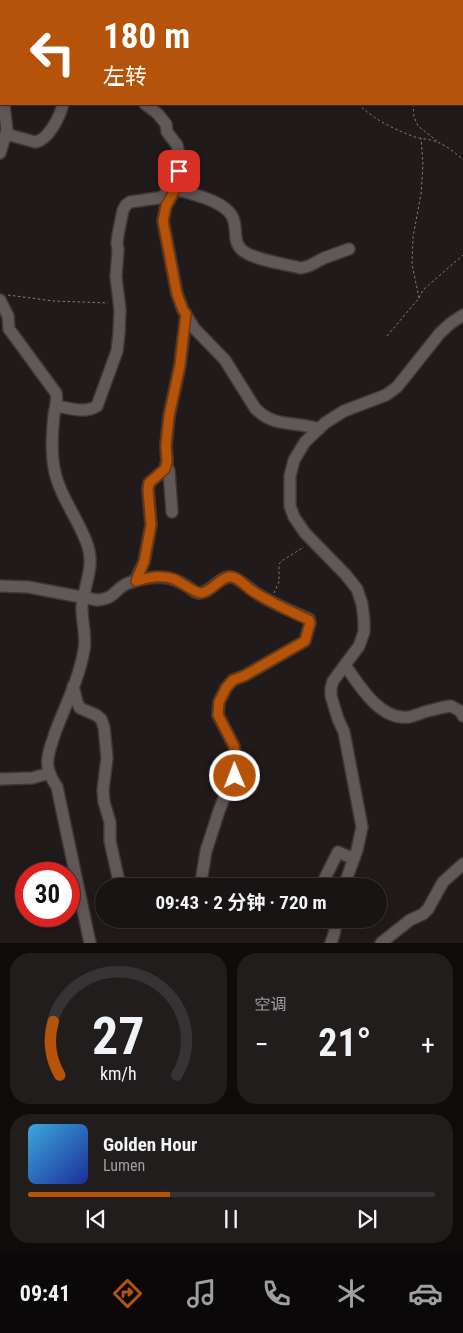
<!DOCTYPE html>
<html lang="zh">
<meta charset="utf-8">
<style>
body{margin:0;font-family:"Roboto Condensed","Noto Sans SC",sans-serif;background:#221d1d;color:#f1f3f6;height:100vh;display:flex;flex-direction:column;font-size:19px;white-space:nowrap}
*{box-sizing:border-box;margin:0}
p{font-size:16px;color:#9f9ea0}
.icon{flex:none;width:28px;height:28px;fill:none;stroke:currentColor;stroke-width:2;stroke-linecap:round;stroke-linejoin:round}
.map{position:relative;height:943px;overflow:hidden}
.side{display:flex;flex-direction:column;gap:10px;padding:10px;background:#0e0b0b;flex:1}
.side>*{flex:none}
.top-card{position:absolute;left:0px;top:0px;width:464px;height:105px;box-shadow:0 2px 12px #0003,0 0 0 1px #373334;background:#b45309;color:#fff;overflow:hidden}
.speed{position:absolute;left:15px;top:862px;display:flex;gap:10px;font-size:25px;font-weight:700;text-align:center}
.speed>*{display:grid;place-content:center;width:65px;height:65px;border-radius:50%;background:#191414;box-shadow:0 2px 12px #0003,0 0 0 1px #373334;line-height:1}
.speed .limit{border:8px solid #d22;background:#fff;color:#111}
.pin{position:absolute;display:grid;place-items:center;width:42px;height:42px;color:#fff;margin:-21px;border-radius:10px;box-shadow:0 2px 8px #0006}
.me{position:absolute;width:55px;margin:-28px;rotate:359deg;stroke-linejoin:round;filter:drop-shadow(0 0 4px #0008)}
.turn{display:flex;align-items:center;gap:18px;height:105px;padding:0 20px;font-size:22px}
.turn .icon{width:65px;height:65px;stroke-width:2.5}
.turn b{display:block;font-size:35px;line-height:42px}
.big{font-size:38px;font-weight:700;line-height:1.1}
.side .widget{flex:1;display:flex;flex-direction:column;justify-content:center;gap:8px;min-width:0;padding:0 18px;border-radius:20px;background:#221d1d}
.side .dial{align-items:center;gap:0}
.dial svg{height:130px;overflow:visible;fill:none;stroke:#373334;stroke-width:7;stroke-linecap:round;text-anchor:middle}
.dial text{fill:#f1f3f6;stroke:none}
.song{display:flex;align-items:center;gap:15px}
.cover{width:60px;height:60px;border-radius:8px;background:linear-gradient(135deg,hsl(200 70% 55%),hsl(230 70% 35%))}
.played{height:5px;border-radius:2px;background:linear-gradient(90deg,#b45309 35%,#373334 35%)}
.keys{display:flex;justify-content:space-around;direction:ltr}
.heat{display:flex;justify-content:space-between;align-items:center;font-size:28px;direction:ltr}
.side .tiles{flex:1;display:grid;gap:10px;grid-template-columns:1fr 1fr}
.widget:last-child{grid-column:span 2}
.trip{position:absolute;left:95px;top:878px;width:292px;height:50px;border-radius:25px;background:#191414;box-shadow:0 2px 12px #0003,0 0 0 1px #373334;font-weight:700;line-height:50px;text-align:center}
.dock{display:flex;height:80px;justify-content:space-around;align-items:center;background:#0a0808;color:#9f9ea0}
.dock .icon{width:35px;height:35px}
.dock .current{color:#b45309}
.dock b{font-size:22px;color:#f1f3f6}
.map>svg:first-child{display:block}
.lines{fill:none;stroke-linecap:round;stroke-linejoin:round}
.minor-casing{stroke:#3d3738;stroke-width:14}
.path{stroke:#817b7c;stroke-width:1;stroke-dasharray:2.5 2.5;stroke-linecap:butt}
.minor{stroke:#615859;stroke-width:11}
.route-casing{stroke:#753606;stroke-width:12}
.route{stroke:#b45309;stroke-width:9}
</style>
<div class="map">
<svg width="463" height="943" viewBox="0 0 463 943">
<rect width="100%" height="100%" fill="#211a1b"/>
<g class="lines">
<defs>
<path id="minor" d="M110,0v1
M214,1v-1
M0,59l1,13
M145,104l13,10 8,10 1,8 10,13 2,9 -2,32 -11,20 -3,15 14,73 6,16 11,18 31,32 30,48c18,20 40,13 64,21
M6,134l29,8c14,-2 25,-26 28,-38
M0,153l7,-23 -3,-26
M176,189c17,6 53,12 58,32 3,11 -1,21 8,29 11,10 44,14 59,18l8,-2 15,-8 25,-9
M0,300l8,16 1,13 3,4 44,60c2,8 -1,14 -2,22 -2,18 -3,36 0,53 5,27 23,49 32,73 10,24 -1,41 -4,64 -1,15 5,30 2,45 -5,29 -19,56 -29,83 -3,10 -9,23 -7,34 1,7 5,14 9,20l33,156
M56,406c14,2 28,8 41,0l20,-55 2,-18 1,-23 -4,-33 2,-27 -1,-7 1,-8 5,-25 3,-5 4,-3 28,-4 5,-2 11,-11
M166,464l3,7 3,41
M135,581l9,-19 7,-37 -3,-36 1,-6 16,-14 2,-7 -1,-17 3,-29 11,-51 6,-51
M0,586l28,1 69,13c19,-2 16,-9 29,-16 7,-3 15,-5 22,-6 15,-2 24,-1 37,7 5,2 8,7 13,8 13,1 21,-18 34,-16 8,2 21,15 29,19 15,9 32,16 48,23l1,4 -5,18 -61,35 -11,4 -7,8 -7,14 -1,13 16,31 2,22 -1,8 -7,11 -9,24 -13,40 -4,25v10
M345,665c14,20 35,56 64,52 5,-1 10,-3 15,-5 9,-2 18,-5 27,-6l9,5 3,5
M73,686l4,16 3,6 16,7 5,4 3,8 3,31 -4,32 1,12 6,20v19l8,36
M0,779l32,-1 18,-5
M321,886l17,-34 16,7
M344,886l13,-36 5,-23 -18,-95 -6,-13 -7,-23v-8l2,-7 26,-35 5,-14v-12l-2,-16 -5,-15 -11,-14 -41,-42 -11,-16 -4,-11v-30l4,-16 11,-18 20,-19 19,-12 42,-16 11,-8 43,-54 11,-10 12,-8
M202,919v3
M331,943l3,-9 3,-15
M381,943l29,-23 13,-6 5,-5 15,-27 20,-18"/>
</defs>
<use href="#minor" class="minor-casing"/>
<path class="path" d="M402,0l2,1
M358,104c17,16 35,25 57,33 7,2 15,2 22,5 10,4 19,11 26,18
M413,104l1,13 4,9 19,15
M8,295l45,6 55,2
M419,298l-7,-34 1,-27 8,-43 2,-30 -2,-26
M387,336l32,-38 4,-8 40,-35
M274,593l5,-11v-18l4,-4 21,-13"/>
<use href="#minor" class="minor"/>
</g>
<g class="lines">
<defs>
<path id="route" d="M179,171l-2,15 -11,20 -3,15 14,73 6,16 3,4 -3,25 -3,26 -11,51 -3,29 1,17 -2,7 -16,14 -1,7 3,35 -7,37 -8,19c12,-3 25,-7 38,-2 7,3 21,14 27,14 10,-1 17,-13 27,-16 9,-2 16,8 23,13 18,12 38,21 58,30l1,3 -5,18 -61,35 -11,4 -7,8 -7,14 -1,13 16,31 2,12 -1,18"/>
</defs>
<use href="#route" class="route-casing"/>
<use href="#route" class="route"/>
</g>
</svg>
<div class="speed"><div class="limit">30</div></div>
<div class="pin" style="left:179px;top:171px;background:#d93025"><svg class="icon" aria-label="arrive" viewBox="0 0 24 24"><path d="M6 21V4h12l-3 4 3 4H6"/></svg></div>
<svg class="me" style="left:235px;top:776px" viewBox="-20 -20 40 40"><circle r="17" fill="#b45309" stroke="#fff" stroke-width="3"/><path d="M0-11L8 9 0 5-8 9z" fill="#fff"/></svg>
<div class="trip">09:43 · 2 分钟 · 720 m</div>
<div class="top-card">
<div class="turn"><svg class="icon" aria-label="left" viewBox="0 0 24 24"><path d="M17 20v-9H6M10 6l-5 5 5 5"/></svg><div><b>180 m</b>左转</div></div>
</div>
</div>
<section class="side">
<div class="tiles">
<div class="widget dial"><svg viewBox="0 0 100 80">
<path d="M14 69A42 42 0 1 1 86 69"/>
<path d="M14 69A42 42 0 0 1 10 36" stroke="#b45309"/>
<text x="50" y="56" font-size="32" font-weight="700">27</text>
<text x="50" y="72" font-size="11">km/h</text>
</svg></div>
<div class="widget"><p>空调</p>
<div class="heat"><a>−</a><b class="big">21°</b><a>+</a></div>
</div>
<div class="widget">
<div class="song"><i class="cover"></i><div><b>Golden Hour</b><p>Lumen</p></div></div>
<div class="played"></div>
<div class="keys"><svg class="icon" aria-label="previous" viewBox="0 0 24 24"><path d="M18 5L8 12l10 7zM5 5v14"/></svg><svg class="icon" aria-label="pause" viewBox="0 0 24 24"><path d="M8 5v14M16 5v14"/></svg><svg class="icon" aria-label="next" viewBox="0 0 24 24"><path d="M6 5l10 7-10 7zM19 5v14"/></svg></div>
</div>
</div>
</section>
<nav class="dock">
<b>09:41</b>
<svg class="icon current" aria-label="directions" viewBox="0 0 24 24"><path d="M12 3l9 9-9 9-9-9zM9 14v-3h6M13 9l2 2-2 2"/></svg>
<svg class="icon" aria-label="music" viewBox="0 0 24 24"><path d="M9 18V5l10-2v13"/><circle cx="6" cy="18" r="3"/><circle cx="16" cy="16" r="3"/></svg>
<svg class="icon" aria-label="phone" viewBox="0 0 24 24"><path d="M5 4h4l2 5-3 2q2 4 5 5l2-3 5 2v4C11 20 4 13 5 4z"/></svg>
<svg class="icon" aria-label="climate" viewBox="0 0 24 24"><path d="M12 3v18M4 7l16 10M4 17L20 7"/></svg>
<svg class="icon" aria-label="car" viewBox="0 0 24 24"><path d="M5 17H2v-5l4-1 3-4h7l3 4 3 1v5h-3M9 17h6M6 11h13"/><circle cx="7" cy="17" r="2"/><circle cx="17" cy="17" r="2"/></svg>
</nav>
